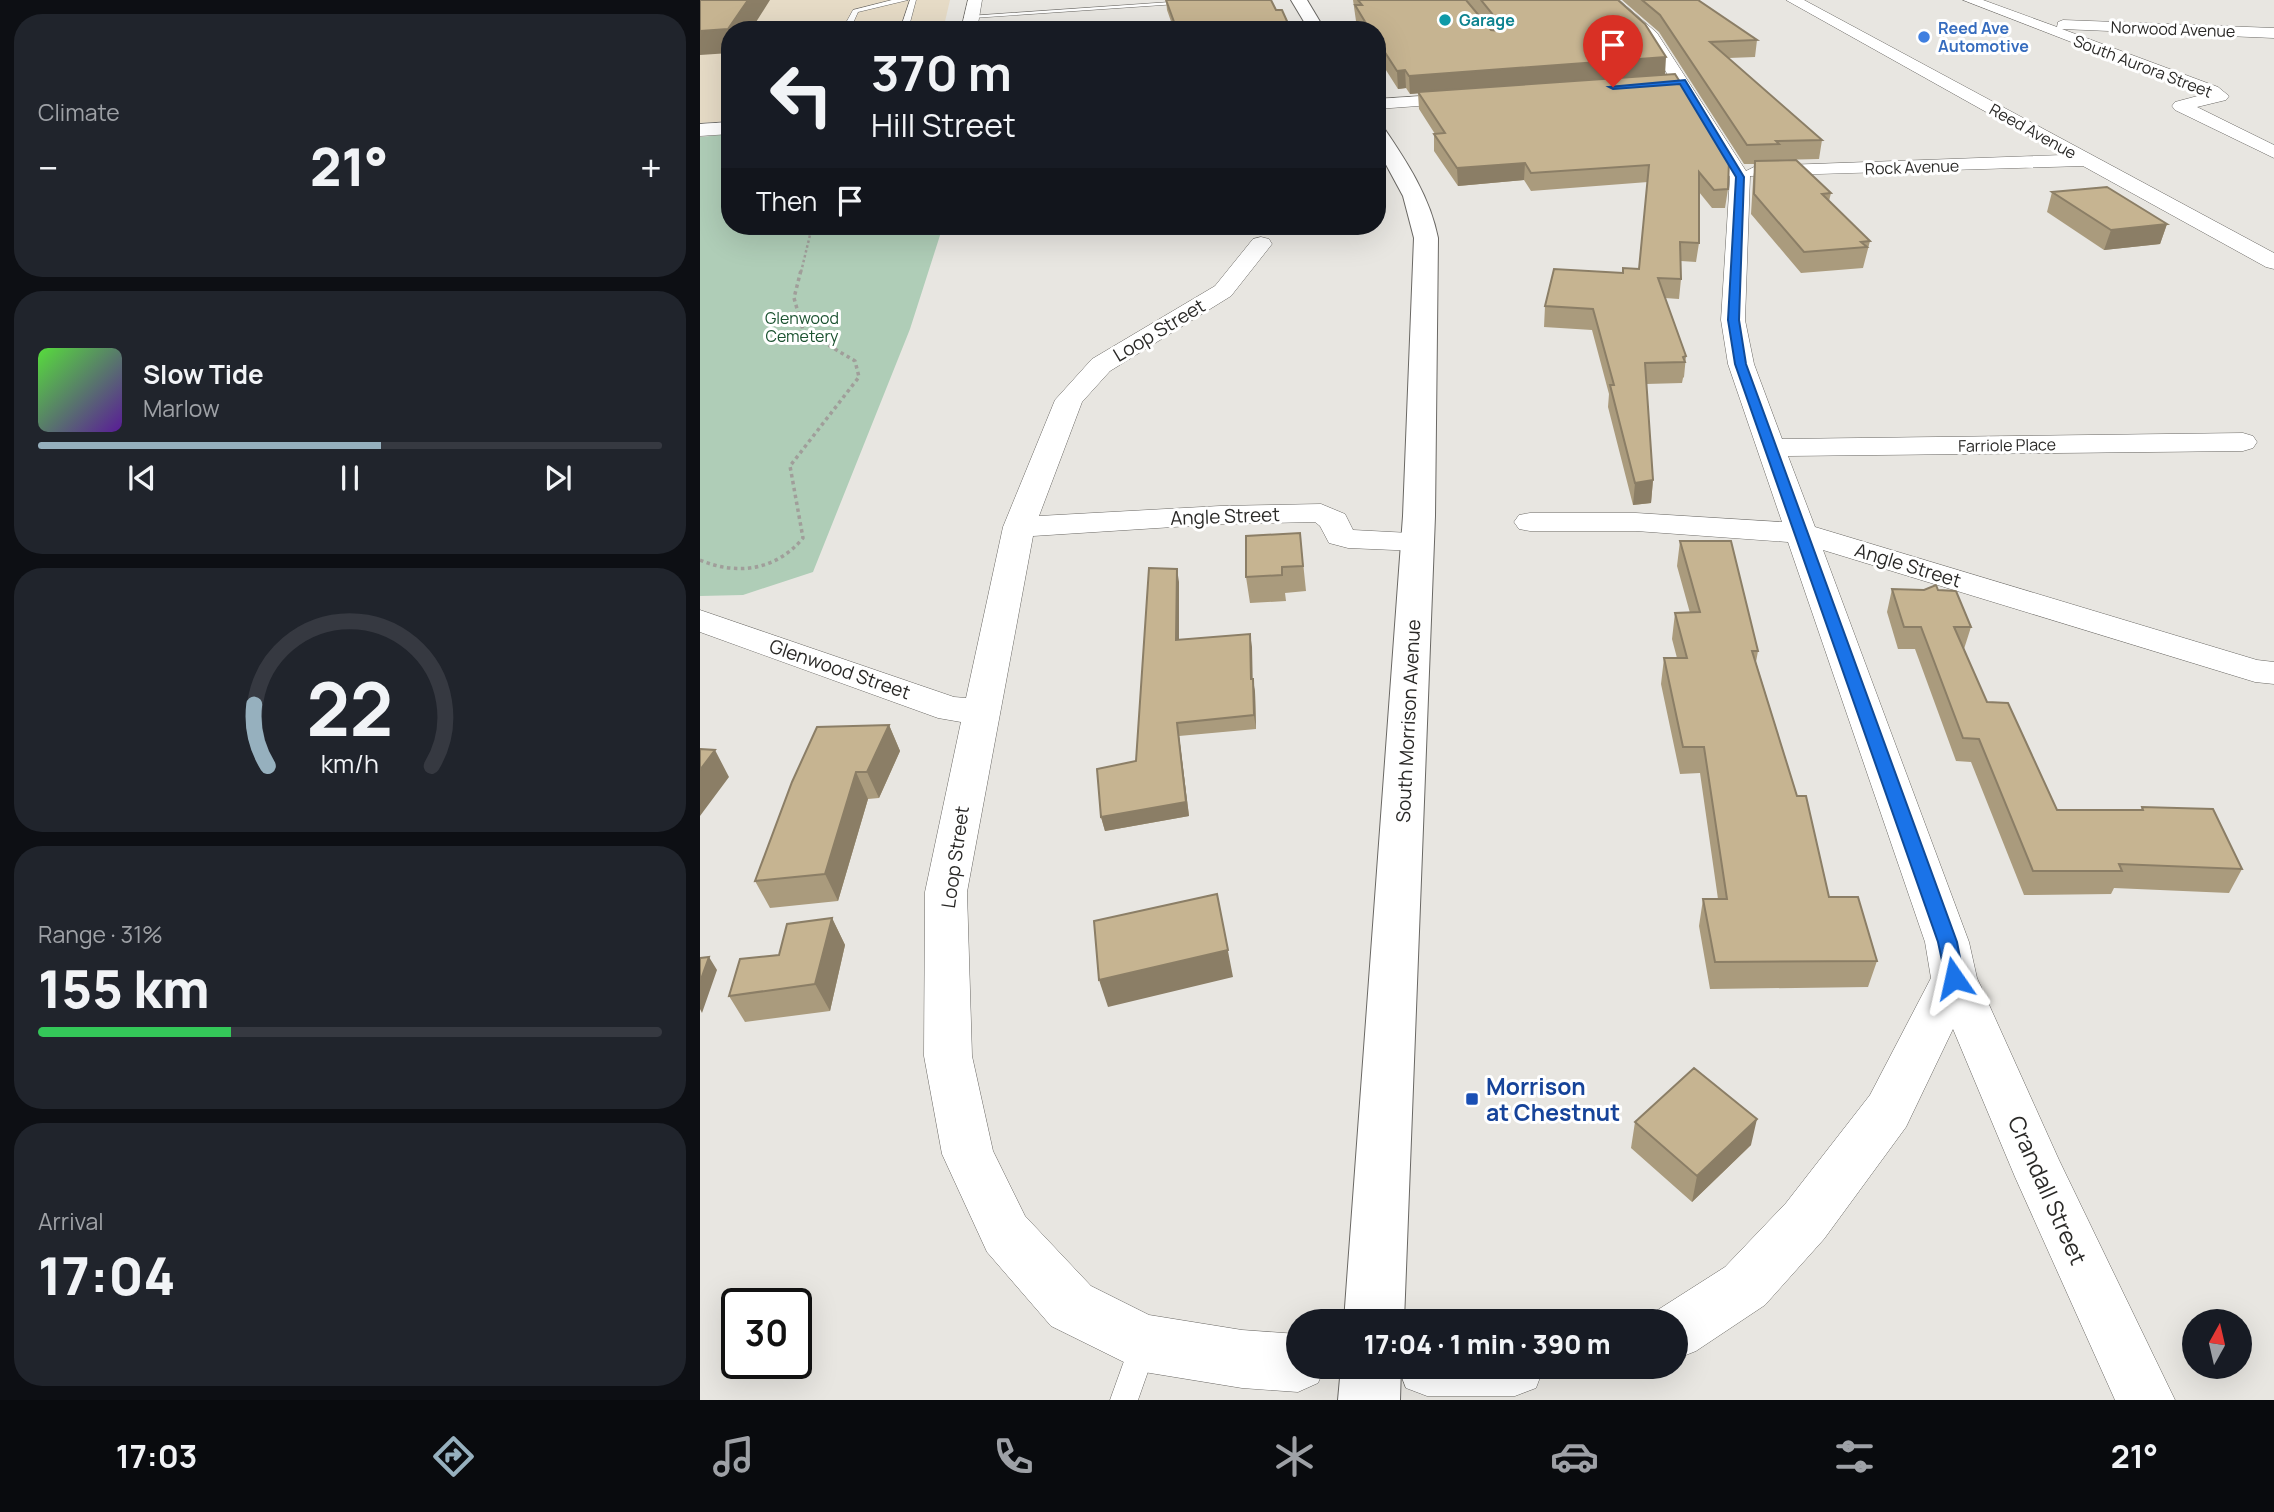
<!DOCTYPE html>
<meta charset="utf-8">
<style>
body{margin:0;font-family:Manrope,sans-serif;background:#20242c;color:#f1f3f6;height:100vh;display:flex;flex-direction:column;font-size:26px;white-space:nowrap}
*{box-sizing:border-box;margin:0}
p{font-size:23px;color:#9ea1a6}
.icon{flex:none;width:38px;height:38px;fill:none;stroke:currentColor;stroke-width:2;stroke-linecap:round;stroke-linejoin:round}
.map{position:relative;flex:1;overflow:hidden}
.panel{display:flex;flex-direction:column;gap:14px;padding:14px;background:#0d0f14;width:700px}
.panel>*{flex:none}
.banner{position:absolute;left:21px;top:21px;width:665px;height:214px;border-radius:28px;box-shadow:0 7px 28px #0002;background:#171b24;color:#f1f3f6;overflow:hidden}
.needle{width:46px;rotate:8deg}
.tools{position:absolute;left:1482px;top:1309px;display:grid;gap:14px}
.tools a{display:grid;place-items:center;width:70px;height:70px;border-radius:50%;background:#171b24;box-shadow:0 7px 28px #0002;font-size:35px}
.speed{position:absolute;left:21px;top:1288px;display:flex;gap:14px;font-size:35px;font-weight:700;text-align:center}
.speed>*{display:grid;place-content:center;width:91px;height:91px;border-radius:50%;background:#171b24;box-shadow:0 7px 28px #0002;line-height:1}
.speed .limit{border:4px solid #111;border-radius:10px;background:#fff;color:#111}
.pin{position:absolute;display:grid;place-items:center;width:60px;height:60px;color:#fff;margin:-72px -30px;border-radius:50% 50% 50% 0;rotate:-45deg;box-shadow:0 0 7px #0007}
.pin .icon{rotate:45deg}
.me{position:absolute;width:77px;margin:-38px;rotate:349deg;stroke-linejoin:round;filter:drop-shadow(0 0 5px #0008)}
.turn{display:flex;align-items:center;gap:24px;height:147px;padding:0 35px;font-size:32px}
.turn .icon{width:91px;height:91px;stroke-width:2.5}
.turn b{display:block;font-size:49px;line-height:60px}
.then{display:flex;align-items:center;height:66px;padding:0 35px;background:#0003;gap:14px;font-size:26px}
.big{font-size:52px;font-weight:800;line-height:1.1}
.panel .widget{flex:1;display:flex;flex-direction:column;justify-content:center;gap:10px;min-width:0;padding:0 24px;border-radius:28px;background:#20242c}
.panel .dial{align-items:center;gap:0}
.dial svg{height:182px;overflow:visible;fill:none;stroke:#363941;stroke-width:7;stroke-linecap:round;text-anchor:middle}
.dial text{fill:#f1f3f6;stroke:none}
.song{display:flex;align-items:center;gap:21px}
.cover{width:84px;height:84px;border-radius:10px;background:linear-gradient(135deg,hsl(110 70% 55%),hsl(270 70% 35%))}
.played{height:7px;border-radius:4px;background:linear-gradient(90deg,#96b0be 55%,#363941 55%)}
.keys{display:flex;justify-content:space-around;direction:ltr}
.heat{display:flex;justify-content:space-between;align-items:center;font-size:38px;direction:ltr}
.charge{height:10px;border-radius:5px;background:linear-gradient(90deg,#34c759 31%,#363941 0)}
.trip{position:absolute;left:586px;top:1309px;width:402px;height:70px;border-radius:35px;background:#171b24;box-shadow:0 7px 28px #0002;font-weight:800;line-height:70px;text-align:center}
.tabs{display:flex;height:112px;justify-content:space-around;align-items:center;background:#090b0e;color:#9ea1a6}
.tabs .icon{width:49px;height:49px}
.tabs .current{color:#96b0be}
.tabs b{font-size:32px;color:#f1f3f6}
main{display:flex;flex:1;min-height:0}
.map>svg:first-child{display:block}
.education{fill:#e6dbc6}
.green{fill:#afcdb7}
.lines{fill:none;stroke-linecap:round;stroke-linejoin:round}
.service-casing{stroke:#6a6864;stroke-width:1}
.minor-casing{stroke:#6a6864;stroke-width:1}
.primary-casing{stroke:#6a6864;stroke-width:2}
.path-far1{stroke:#a09e9a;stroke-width:2.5;stroke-dasharray:2.5 2.5;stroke-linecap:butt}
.path{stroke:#a09e9a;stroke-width:3.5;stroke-dasharray:3.5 3.5;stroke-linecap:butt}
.service{fill:#fff;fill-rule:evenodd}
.minor{fill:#fff;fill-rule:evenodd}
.primary{fill:#fff;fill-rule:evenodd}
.wall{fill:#aa9b7d;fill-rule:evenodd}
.shaded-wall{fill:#8b7e66}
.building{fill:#c6b491;stroke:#8b7e66;stroke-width:2}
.route{fill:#1a73e8;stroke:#114b97;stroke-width:2}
.culture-dot{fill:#0f9aa8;stroke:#fff;stroke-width:2.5}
.shop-dot{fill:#3f7fe0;stroke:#fff;stroke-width:2.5}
.transit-dot{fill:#1a4fb4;stroke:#fff;stroke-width:2.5}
.labels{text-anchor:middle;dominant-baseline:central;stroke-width:6;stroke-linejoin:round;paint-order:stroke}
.far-culture-label{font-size:16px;font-weight:bold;fill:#0d838f;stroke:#fff;text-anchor:start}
.far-shop-label{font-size:16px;font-weight:bold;fill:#366cbe;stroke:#fff;text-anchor:start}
.far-street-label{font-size:16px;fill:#2a2927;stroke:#fff}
.far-park-label{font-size:16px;fill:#1c5331;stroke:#fff}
.street-label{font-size:19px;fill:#2a2927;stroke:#fff}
.near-transit-label{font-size:23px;font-weight:bold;fill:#164399;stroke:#fff;text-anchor:start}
.near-street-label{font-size:23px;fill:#2a2927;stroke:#fff}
</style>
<main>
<section class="panel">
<div class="widget"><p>Climate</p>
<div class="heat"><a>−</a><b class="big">21°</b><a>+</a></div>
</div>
<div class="widget">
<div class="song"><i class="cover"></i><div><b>Slow Tide</b><p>Marlow</p></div></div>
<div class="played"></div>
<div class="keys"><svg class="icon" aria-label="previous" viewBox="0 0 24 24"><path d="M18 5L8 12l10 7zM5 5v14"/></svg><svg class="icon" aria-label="pause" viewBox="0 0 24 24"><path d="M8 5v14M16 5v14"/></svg><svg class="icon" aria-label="next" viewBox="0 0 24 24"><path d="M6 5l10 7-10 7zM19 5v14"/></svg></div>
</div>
<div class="widget dial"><svg viewBox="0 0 100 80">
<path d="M14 69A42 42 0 1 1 86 69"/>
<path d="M14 69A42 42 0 0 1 8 42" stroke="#96b0be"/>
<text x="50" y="56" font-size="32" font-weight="700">22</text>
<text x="50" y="72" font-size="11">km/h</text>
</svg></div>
<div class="widget"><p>Range · 31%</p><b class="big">155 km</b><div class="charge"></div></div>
<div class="widget"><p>Arrival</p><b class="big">17:04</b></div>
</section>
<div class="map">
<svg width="1574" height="1400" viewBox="0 0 1574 1400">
<rect width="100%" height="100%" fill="#e8e6e1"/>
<path class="education" d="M0,0h250l-7,30h-213v91l-30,2z"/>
<path class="green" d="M30,134v92h213l-33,103 -97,243 -70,23 -43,1v-459z"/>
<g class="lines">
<defs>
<path id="service" d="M192,0h16l-50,12 -8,18h-8l11,-20z
M210,0h6l-8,30h-8z
M499,0h37l-263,18 -4,-2z
M443,1332l10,4 4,10 -19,54h-28l23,-64z"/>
<path id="minor" d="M268,0h14l-5,30h-16z
M903,0h16l38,33 89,138 10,-5 307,-11 -277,-155h18l470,253v16l-8,-2 -183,-101 -333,10 -5,144 9,44 28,75 461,-6 10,3 4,6 -4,6 -10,3 -455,5 27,71 442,133 17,2v22l-19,-2 -432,-132 146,392 8,36 82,182 116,240h-60l-100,-223 -62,-148 -47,98 -82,112 -59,66 -69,46 -20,8v-38h-24l4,-10 69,-44 61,-64 84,-108 61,-117 -6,-36 -137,-400 -152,-11h-106l-11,-2 -5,-7 5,-7 11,-2h106l146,9 -54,-158 -7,-44 9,-143 -84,-138z
M1263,0h20l74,27 1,-5 5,-2 211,8v10l-212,-9 156,58 11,9 -3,4 -29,7 77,38v13l-99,-48 -3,-4 3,-4 30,-8z
M767,93l9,5 -3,4 -96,7v-10z
M30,122v12l-30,2v-12z
M561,237l8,2 3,5 -41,52 -121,75 -28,31 -43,114 181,-10 101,-2 24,10 8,16 76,4 5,7 -5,7 -11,3 -70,-3 -19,-5 -9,-17 -5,-4 -95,2 -187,12 -66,356 5,164 21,95 32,65 66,70 58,29 93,15 56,4v33h27l-7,16 -20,9 -56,-4 -98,-16 -93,-46 -64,-74 -45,-98 -18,-98 1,-164 36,-170 -23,-4 -238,-86v-22l254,87 12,1 37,-171 52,-127 37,-41 123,-73 38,-47z
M698,1367h146l-8,21 -21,8h-88l-21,-8z"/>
<path id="primary" d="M591,0h16l18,30h-16z
M677,126l7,2c23,34 46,69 54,110l-3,278 -31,805h-60l59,-805 11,-278 -11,-42 -26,-48z
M641,1367h60l-1,33h-62z"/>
</defs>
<use href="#service" class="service-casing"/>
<use href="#minor" class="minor-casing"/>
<use href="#primary" class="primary-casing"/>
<path class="path-far1" d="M101,272l9,-37 6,-9"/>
<path class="path" d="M0,560c37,16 77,10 103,-22l-13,-72 69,-89 -4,-16 -52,-31 -9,-32 7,-28"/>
<use href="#service" class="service"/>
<use href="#minor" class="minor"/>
<use href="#primary" class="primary"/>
</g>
<path class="wall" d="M466,0h105l5,10 15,20h-117l-7,-20z
M653,0h265l47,75 63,114 -3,19h-13l-13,-16v51l-3,19 -15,-1v18l-2,20 -14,-1 21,58 -2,21 -1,1 -1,5 -36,1 7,96 -2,23 -18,2 -25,-98 1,-13 -17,-64 -48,-3 1,-21 78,-33 16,-4 9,-87 -117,9 -7,-11 -66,6 -24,-35v-17h1l-16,-25 -1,-16 -8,1 -4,-6 -8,1 -21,-33v-26h-16l-5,-9zM775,12l5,3 13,15h-2z
M922,0h76l59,40 -2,17 -26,1 93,82 -3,19 -42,1 54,33 -2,8 41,40 -7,27 -62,5 -50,-59 2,-33 2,-17h-11l-85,-132z
M1352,192l115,32 -7,20 -56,6 -57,-38z
M600,533l6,58 -21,2 1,8 -36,2 -4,-26z
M980,541l78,110 -2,11 41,134 32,101 48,64 -9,26 -158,2 -11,-63 4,-27h15l-18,-126 -20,1 -19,-90 3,-26h13l-5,-19 3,-26h15l-13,-47z
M479,582v58l73,7v32l3,13 1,37 -77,7 10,80 -84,15 -4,-14 35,-56z
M1192,589l46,1 33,37 -7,22 23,53 70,108h84l1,-3 100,62 -13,24 -115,-5 -3,6 -87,1 -53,-133 -15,-1 -41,-112h-17l-11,-37z
M189,725l11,26 -21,47 -11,1 -30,102 -68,7 -15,-27z
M132,918l13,27 -15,66 -85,11 -16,-26 50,-41z
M935,1122l116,23 -59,57 -61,-54z"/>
<path class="shaded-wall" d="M48,0h22l-19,30h-21v23l-30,2v-24z
M543,26v4h-59z
M966,57l-1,18 -255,19 -1,-18z
M705,70l1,18 -8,1 -1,-18z
M825,163l-1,17 -66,6 -1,-18z
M1467,224l-7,20 -56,6 7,-20z
M953,480l-2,23 -18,2 2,-22z
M477,569l2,13v71l-3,-13z
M550,634l2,13 1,45 -2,-13z
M553,679l2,13 1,37 -2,-14z
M477,723l2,13 10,80 -84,15 -4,-14z
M189,725l11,26 -21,47 -12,-26z
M15,750l14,27 -29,39v-46z
M156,772l12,27 -30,102 -13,-27z
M517,894l16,83 -125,30 -9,-27z
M132,918l13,27 -15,66 -15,-27z
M9,957l8,13 -15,43 -2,-4v-27z
M1057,1119l-6,26 -59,57 5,-26z"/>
<path class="building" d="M0,0h48l-20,29 -28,2z
M466,0h105l5,10h6l9,20h-47l-1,-4 -66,4z
M658,0h108l25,30 10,1 -3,-10 -17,-21h137l27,24 21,33 -257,19 -4,-6 -8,1 -20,-31v-10h-7l-15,-25h7z
M942,0h56l59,40 -47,2 112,98 -46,1 3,3 -32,1 -87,-130z
M975,74l54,86 -1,29 -14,1 -15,-18v71l-19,-1 1,37 -23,-1 28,78 -3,1 2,5 -40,1 8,117 -18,3 -25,-98h4l-21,-76 -48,-3 9,-37 69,4v-5l16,1 10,-104 -118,8 -6,-10 -68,5 -23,-34 11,-1 -27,-41z
M1096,160l35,33 -9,1 48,47 -9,1 6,5 -63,5 -50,-58 1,-33z
M1407,187l60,37 -56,6 -59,-38z
M600,533l3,33 -21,1v8l-36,2v-41z
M980,541h51l27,110h-6l45,145h9l23,101h29l19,64 -162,1 -12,-63h24l-23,-152h-21l-19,-89h23l-12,-45 25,-1z
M449,568l28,1 -1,71 74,-6 1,45h2l1,36 -77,8 9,79 -85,15 -4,-48 39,-8z
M1236,585l2,5 18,1 15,36h-17l33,75 21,1 49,107h86l-1,-3 71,2 29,60 -123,-5 3,7h-89l-54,-132 -16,-1 -42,-111h-17l-12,-38 32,1z
M189,725l-22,47h-11l-31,102 -70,7 37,-99 25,-55z
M0,749l15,1 -15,20z
M517,894l11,56 -129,30 -5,-59z
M132,918l-17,66 -86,12 11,-37 39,-4 8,-31z
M9,957l-9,25v-24z
M994,1068l63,51 -60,57 -62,-54z"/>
<path class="route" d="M985,80l59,97 -5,143 7,44 211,578 7,36 -3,6 -7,2 -7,-2 -9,-42 -203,-578 -7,-44 8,-143 -56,-93 -67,5 -4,-2z"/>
<circle class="culture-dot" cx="745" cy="20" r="7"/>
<circle class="shop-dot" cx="1224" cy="37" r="7"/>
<rect class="transit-dot" x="765" y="1092" width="14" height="14" rx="3.5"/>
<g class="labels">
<g class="far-culture-label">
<text x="759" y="20">Garage</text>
</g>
<g class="far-shop-label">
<text x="1238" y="28">Reed Ave<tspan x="1238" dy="18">Automotive</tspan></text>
</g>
<g class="far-street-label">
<text transform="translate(1473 29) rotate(2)">Norwood Avenue</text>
<text transform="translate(1443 66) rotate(21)">South Aurora Street</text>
<text transform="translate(1333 131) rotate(29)">Reed Avenue</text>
<text transform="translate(1212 167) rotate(-2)">Rock Avenue</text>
<text transform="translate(1307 445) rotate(-1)">Farriole Place</text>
</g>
<g class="far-park-label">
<text x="102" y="318">Glenwood<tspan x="102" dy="18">Cemetery</tspan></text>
</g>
<g class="street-label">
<text transform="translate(459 330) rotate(-31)">Loop Street</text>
<text transform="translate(525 516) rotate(-2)">Angle Street</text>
<text transform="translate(1208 565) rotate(17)">Angle Street</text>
<text transform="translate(140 669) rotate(19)">Glenwood Street</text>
<text transform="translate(708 721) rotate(-87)">South Morrison Avenue</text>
<text transform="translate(255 857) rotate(-82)">Loop Street</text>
</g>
<g class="near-transit-label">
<text x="786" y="1086">Morrison<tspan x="786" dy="26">at Chestnut</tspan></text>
</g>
<g class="near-street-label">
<text transform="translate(1348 1190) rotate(66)">Crandall Street</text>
</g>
</g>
</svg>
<div class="tools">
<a><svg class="needle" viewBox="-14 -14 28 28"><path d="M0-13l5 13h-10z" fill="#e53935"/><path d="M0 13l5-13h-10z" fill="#9ea1a6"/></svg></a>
</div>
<div class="speed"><div class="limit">30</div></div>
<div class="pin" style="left:913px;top:87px;background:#d93025"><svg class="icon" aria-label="arrive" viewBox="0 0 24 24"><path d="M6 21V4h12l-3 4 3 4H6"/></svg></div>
<svg class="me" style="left:1254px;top:978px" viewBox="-20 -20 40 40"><path d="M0-17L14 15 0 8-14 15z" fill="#1a73e8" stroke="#fff" stroke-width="4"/></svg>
<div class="trip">17:04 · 1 min · 390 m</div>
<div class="banner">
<div class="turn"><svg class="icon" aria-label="left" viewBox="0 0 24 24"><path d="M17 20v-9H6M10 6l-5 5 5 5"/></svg><div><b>370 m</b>Hill Street</div></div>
<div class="then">Then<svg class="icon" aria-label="arrive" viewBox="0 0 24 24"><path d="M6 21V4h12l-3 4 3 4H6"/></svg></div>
</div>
</div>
</main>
<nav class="tabs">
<b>17:03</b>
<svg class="icon current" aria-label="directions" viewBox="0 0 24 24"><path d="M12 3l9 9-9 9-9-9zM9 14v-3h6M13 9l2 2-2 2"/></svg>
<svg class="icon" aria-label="music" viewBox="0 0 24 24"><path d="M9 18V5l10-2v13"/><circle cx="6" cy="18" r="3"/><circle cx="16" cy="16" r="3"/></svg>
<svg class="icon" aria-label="phone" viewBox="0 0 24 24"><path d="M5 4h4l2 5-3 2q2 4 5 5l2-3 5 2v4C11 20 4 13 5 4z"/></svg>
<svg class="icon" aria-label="climate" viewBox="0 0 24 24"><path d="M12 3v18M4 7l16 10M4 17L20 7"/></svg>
<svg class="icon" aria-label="car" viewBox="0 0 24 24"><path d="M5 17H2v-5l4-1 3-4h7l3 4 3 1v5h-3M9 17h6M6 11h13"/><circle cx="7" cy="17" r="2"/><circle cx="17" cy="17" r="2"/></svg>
<svg class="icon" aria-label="filters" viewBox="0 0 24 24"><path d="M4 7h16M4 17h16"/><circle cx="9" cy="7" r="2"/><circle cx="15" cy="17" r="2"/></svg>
<b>21°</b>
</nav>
